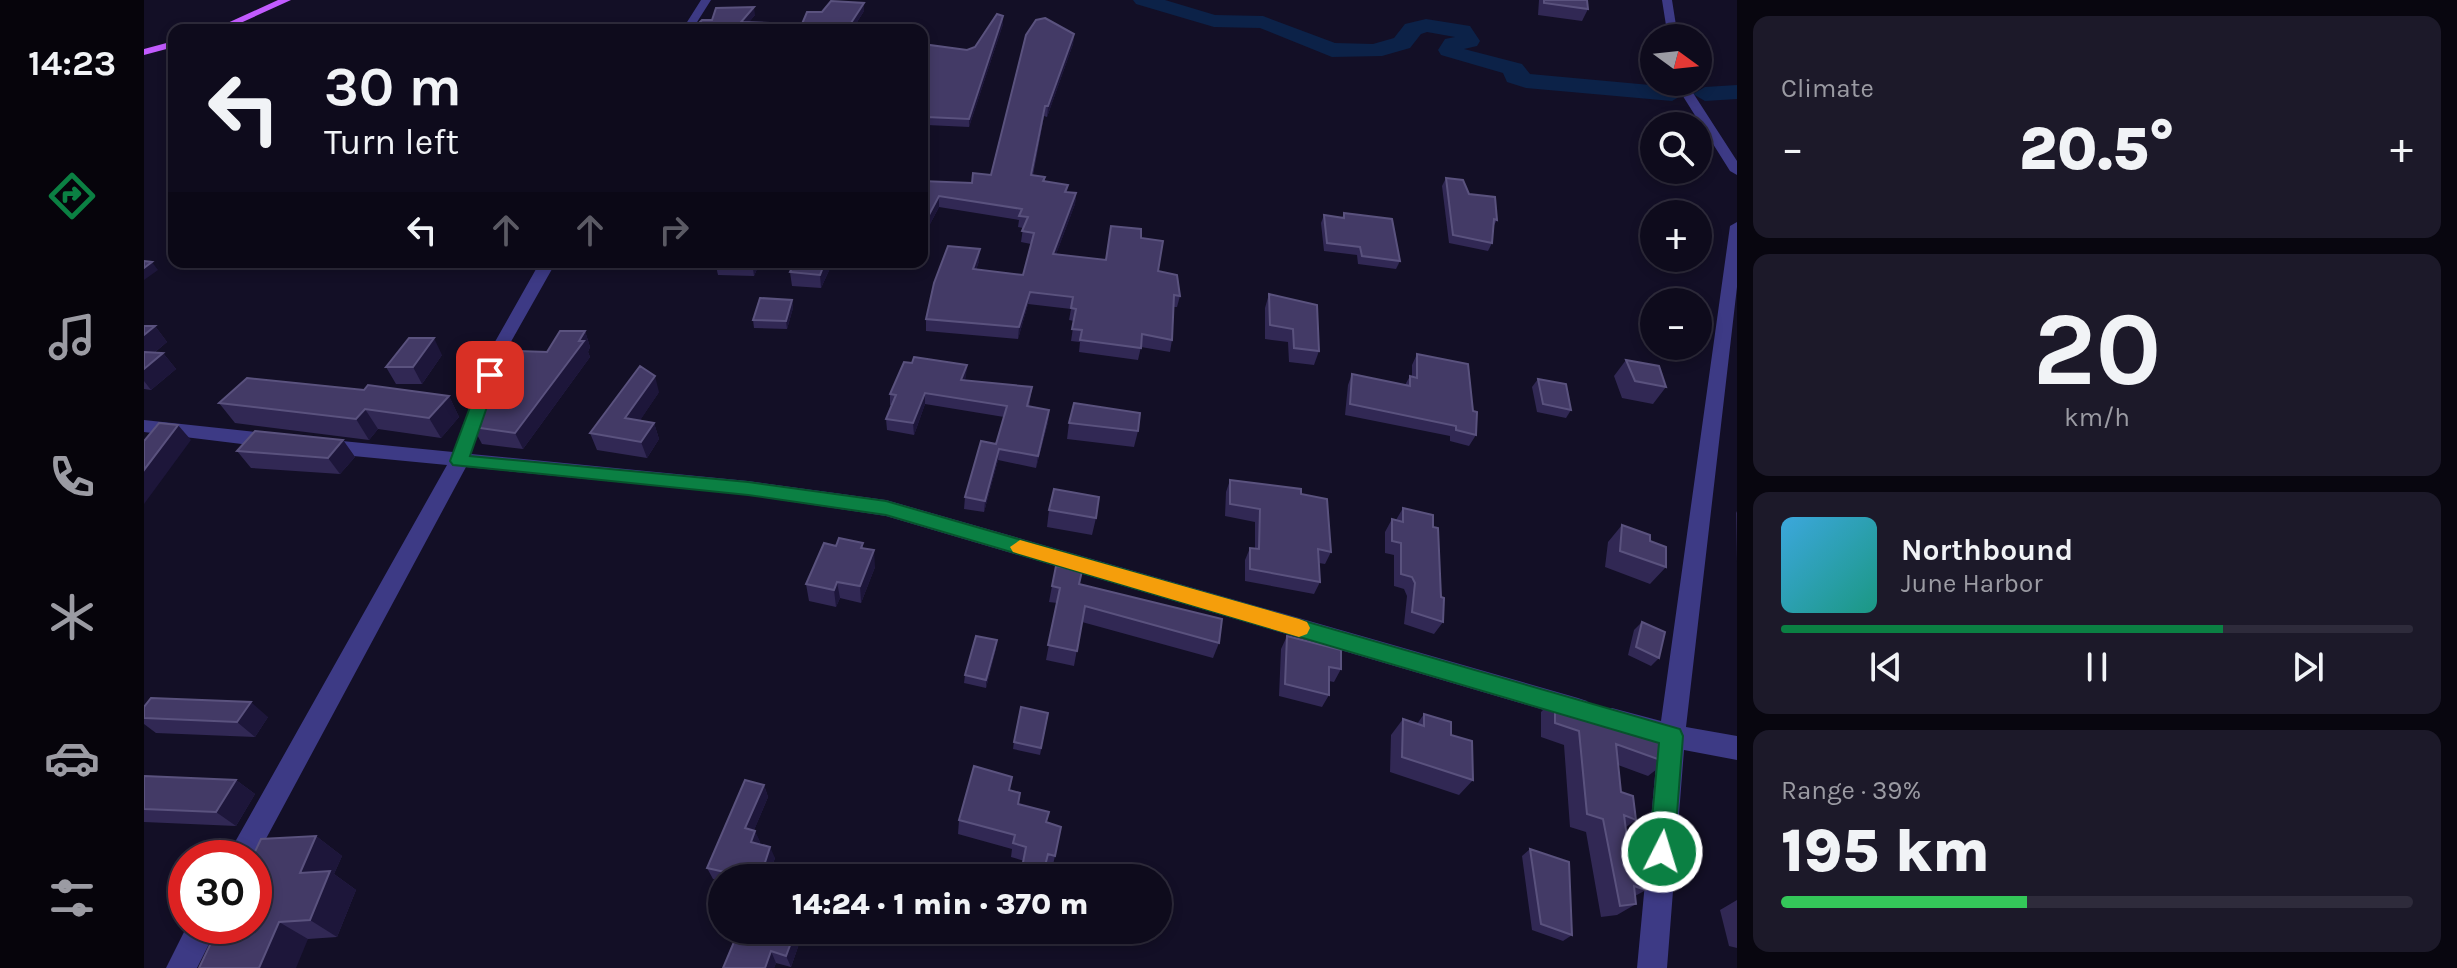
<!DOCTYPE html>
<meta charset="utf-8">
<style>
body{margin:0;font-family:Karla,sans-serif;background:#1c1929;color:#f1f3f6;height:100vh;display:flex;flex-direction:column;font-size:30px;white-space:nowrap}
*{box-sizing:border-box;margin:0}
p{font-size:26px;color:#9b9ba3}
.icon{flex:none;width:44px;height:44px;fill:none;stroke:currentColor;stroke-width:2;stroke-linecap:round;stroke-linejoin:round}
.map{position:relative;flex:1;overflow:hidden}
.drawer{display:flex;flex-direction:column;gap:16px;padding:16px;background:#08060f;width:720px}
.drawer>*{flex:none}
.banner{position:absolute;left:24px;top:24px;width:760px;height:244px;border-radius:16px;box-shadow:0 4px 12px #0003,0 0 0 2px #2e2b3b;background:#0e0b1c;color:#f1f3f6;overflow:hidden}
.needle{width:52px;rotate:105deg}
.tools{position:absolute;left:1496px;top:24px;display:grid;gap:16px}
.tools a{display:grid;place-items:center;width:72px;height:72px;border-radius:50%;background:#0e0b1c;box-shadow:0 4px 12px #0003,0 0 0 2px #2e2b3b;font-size:40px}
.speed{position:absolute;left:24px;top:840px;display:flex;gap:16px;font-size:40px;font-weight:700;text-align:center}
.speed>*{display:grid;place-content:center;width:104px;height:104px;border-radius:50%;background:#0e0b1c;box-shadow:0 4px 12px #0003,0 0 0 2px #2e2b3b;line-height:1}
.speed .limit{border:12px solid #d22;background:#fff;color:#111}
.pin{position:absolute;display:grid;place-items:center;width:68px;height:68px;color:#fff;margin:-34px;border-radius:16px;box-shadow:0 4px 12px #0006}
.me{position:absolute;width:88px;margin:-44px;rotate:5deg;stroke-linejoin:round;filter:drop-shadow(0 0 6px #0008)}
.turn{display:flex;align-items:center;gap:28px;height:168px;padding:0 24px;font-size:36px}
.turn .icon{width:104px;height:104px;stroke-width:2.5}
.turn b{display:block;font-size:56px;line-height:68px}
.lanes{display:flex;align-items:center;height:76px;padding:0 24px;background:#0003;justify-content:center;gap:40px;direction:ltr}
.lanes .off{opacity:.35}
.big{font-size:60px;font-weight:800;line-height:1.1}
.drawer .widget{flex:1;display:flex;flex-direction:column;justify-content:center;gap:12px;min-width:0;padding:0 28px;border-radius:16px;background:#1c1929}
.drawer .dial{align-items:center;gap:0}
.dial b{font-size:104px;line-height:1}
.song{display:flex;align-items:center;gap:24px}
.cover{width:96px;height:96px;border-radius:12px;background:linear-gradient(135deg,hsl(200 70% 55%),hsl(170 70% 35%))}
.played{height:8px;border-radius:4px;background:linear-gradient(90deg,#0b8043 70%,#2e2b3b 70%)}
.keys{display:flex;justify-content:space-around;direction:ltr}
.heat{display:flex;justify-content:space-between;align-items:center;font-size:44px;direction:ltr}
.charge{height:12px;border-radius:6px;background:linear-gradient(90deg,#34c759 39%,#2e2b3b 0)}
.trip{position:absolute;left:564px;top:864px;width:464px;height:80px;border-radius:40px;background:#0e0b1c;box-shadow:0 4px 12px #0003,0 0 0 2px #2e2b3b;font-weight:800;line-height:80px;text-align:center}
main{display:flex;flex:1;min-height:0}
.tab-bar{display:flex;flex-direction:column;width:144px;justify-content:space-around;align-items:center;background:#06040b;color:#9b9ba3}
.tab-bar .icon{width:56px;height:56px}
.tab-bar .current{color:#0b8043}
.tab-bar b{font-size:36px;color:#f1f3f6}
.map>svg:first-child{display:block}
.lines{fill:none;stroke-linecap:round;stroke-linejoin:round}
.river{fill:#0c2248;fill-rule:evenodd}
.street{fill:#3d3a85;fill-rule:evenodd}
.primary{fill:#c25bff;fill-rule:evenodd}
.wall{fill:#312854}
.shaded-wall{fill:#1d163a}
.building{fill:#433a66;stroke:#5a527e;stroke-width:2}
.route{fill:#0b8043;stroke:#07532c;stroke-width:2}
.slow{fill:#f59e0b}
</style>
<main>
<nav class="tab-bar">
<b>14:23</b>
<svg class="icon current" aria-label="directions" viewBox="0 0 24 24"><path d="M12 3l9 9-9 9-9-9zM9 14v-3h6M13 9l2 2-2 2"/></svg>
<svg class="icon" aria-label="music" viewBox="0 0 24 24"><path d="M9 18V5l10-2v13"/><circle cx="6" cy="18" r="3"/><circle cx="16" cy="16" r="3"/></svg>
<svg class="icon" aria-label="phone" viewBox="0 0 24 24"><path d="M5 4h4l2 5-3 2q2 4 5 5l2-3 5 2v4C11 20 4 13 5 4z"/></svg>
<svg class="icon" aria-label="climate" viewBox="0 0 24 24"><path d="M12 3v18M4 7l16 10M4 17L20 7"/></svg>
<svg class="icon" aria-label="car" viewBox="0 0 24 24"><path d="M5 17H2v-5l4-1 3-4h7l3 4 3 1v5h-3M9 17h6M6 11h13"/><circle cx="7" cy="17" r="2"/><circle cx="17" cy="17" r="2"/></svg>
<svg class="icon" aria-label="filters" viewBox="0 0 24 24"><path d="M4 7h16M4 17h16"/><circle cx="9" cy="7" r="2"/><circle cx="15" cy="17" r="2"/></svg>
</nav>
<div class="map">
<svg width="1593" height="968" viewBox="0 0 1593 968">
<rect width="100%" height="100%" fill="#130f26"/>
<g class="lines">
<path class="river" d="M989,0h32l50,15 48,1 72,27 38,1 21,-6 11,-14 21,-5 44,7 10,15 -3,5 -13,3 58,15 8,10 142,13 12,7 -12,7 -146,-13 -19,-6 -4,-9 -62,-18 -3,-5 7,-11 10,-2 -28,-5 -6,2 -11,14 -28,8 -50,1 -72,-29 -46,-1 -78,-23z
M1593,85v14l-32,2 -12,-7 12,-7z"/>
<path class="street" d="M557,0h10l-19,30h-10z
M1518,0h10l6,38h-10z
M1530,82h12l51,79v14l-7,-4z
M1593,222v65l-51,440 51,9v24l-53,-10 -17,218h-30l21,-224 -55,-17 -4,-8 4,-8 9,-3 49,13 69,-495z
M396,262h16l-48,85 -37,107 277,27 138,19 692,198 9,3 4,8 -4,8 -9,3 -692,-204 -138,-21 -282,-28 -212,394v-3h-28l221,-393 -125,-12 -10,-7 10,-7 131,13 39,-105z
M0,420l130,14 10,7 -10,7 -130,-16z
M43,926h31l-21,42h-31z"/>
<path class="primary" d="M134,0h13l-66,30h-13z
M30,41v6l-30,8v-6z"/>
</g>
<path class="wall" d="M1395,0h48l1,9 -6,12 -44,-6z
M720,3v8l-12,19h-160l20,-10 43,-5 -6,7 53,2 20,-12z
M859,24l-34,103 -42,-2 -5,10v-91l45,6 8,-3z
M930,34l-1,10 -26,73 -3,-1 -11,59 12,2v5l23,3 -1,7 9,1 -1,11 -19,50 50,6 35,-22 17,33 22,25 -3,11h-3l-2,33 -2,12 -29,-5 -3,13 -59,-8 1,-10 -9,-1 3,-20 -5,-1 2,-11 -43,-5 -10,35 -92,-8v-12l53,-58 -3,9 47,5 8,-31 -10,-2 2,-14 -5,-1 1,-7 -80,-13 -17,32v-58l50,2 19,-8z
M1302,178l23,16 28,26 -4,7 -1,16 -4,8 -39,-8 -7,-57z
M1200,213l56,48 -4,8 -38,-5 -1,-9 -33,-4 -3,-28 3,-8 18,3z
M571,262h45l-6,14 -36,-1z
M688,264l-11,24 -29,-2 -2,-14z
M1125,294l50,57 -5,14 -25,-3 -1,-20 -23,-3v-31z
M648,300l1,8 -6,21 -33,-1 -1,-8z
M0,326h11l12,16 -13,11h9l13,16 -25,21 -7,-1z
M441,331l5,16 -2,5 2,5 -67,92 -41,-5 -9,-17 74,-75z
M1273,354l59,81 -7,11 -19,-5v-5l-105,-21 3,-30 4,-11 53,11 5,-9 2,1v-12z
M298,355l-20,29h-26l-10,-17z
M1482,360l40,27 -13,17 -31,-6 -8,-22z
M768,363l55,2 -2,15 67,7 -3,20 20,3 -1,12 -12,46 -38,-8 -14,52 -20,-3 1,-12 31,-53 8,-27 -79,-13 -11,31 -27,-5 -1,-11 6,-14h-2v-11z
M1394,379l33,31 -5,8 -29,-6 -5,-25z
M220,390l85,6 10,21 -18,21 -63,-9 -9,11 -134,-17 -16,-20z
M515,392l-19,28 14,3 5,16 -12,19 -50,-8 -7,-17z
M925,423l69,8 -4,16 -67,-8z
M199,440l12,17 -15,17 -89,-6 -14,-17z
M1086,480l71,14 30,58 -6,12 -6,-1 1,19 -6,12 -69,-13v-21l5,-12 5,1v-27l-30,-6 1,-24z
M1259,508l38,89 2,25 -9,12 -30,-10 3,-28 -3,-7 -10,-3v-31l-9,-2v-21l7,-13 4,1z
M905,510l47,8 -4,17 -45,-8z
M1593,511v51l-1,-49z
M1478,525l28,16 16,26 -16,17 -45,-17 3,-25z
M719,543v5l12,19 -14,36 -21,-5 -4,9 -27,-6 -3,-17 30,-38z
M935,584l140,59 -6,15 -131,-36 -8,44 -28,-6 11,-57 -8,-1 3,-16z
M1498,622l17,36 -8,8 -23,-11 6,-25z
M1143,636l54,33 -7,13 -5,-1v14l-7,12 -43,-11 2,-47z
M852,648l-10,40 -22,-5 1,-8z
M1411,698l111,64 -18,14 -30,-11 3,27 15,28 -10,7 4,34 16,29 -11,6 1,8 -19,11 -16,2 -15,-85 -16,-5 -6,-82 -23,-8v-25z
M0,707l124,10 -13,20 -99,-4 -12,-9z
M904,713l-8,42 -27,-6 1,-7z
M1280,714l27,21 22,45 -14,15 -69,-23 1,-37 12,-16 14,5z
M0,776l92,4 19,14 -19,32 -92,-4z
M620,785l4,12 -14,33 6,12 -1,2 16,14 -7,20h-46v3l-9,-2 -6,-11z
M866,790l9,14 27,18 9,34 -3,13 -41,-12 1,-8 -54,-15 1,-14z
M172,836l26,20 -8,18 22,16 -19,47 -29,2 -109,29z
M1386,849l42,86 -9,6 -31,-11 -10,-74z
M1593,900v48l-8,-2 -9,-36z
M595,930l60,14 -8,23 -15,-4 -2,5h-51z
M847,930h50l-3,15z"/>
<path class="shaded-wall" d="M720,3v8l-12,19h-3v-4z
M610,7l1,8 -13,15 -1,-8z
M859,16v8l-34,103v-8z
M930,34l-1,10 -26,73 1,-11z
M901,106l-1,10 -14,70 1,-11z
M783,117v8l-5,10v-8z
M932,193l-1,11 -23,61 1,-11z
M795,196v11l-17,32v-11z
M836,249l-1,12 -7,20 1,-12z
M8,262l6,8 -14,10v-12z
M608,262h8l-6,14z
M681,262h6l1,2 -11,24 -1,-13z
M886,292l-2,12 -10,35 1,-12z
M648,300l1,8 -6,21 -1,-8z
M11,326l12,16 -23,19v-26z
M441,331l5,16 -2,5 2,5 -67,92 -8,-16z
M290,338l8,17 -20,29 -9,-17z
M19,353l13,16 -25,21 -7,-9v-12z
M823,365l-1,11 -5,15v-11z
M511,376l4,16 -28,42 -6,-16z
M781,393v11l-11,31 -1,-12z
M305,396l10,21 -18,21 -12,-20z
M221,409l13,20 -9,11 -13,-21z
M905,410l-1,12 -12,46 2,-12z
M510,423l5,16 -12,19 -6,-16z
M34,425l13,15 -47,64v-34z
M199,440l12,17 -15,17 -12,-16z
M855,449l-1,11 -14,52 1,-11z
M730,550l1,17 -14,36 -1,-17z
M693,582l3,16 -4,9 -2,-17z
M853,640l-1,8 -10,40v-8z
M107,702l17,15 -13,20 -18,-15z
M92,780l19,14 -19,32 -20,-14z
M620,785l4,12 -18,43 -5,-12z
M611,831l5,11 -4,12 -5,-12z
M172,836l26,20 -8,18 22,16 -19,47 -27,-17 -10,-47z
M626,847l5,11 -7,20h-8z
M135,922l29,17 -12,29h-37z
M651,932l4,12 -8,23 -5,-11z
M627,951l5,12 -2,5h-9z"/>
<path class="building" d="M1400,0h43l1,9 -44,-6z
M687,1l33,2 -15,23 -17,-2 -2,6h-138l10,-10h10l4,-12 38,-1 -13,15 61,2 5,-12h15z
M853,14l6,2 -34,103 -42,-2 -5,10v-83l45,6 8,-3z
M901,18l29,16 -26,72h-3l-14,69 14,2 -2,4 25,4 -3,7 11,1 -23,61 53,6 5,-34 30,3v9l22,3 -5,30 19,4 3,21 -6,-1 -2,45 -30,-6 -1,14 -61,-8 2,-10 -10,-1 4,-20 -5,-1 2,-11 -43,-5 -11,35 -93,-8 8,-36 14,-37 32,3 -7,20 50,6 11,-42 -12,-2 6,-14 -9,-1 3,-7 -83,-13 -17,32v-47l50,2 1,-10 18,2 35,-140 10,-15z
M1302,178l17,2 6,14 26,3 2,23 -3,-1 -2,24 -39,-8z
M1200,213l48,6 8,42 -38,-5 -2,-9 -33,-4 -3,-28 20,3z
M0,261l8,1 -8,6z
M651,262h30l-5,13 -30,-3z
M1125,294l48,11 2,46 -25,-3 -1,-19 -23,-4z
M616,298l32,2 -6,21 -33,-1z
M0,326h11l-11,9z
M416,331h25l-6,10h5l-69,92 -42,-6 45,-76 29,1z
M265,338h25l-21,29h-27z
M0,352l19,1 -19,16z
M1273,354l51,10 5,47 4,1 -1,23 -20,-5v-4l-106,-22 2,-30 58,12v-10l7,2z
M770,357l53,8 -6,15 71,7 -5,19 22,4 -11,46 -39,-7 -14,52 -20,-4 16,-56 15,3 11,-38 -82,-13 -12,30 -27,-4 10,-24 -6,-1 14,-32 8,1z
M1482,360l33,6 7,21 -31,-6z
M496,366l15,10 -30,42 29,5 -13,19 -51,-9z
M103,378l117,12 4,-5 81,11 -20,22 -64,-9 -9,10 -137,-16z
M1394,379l28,5 5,26 -28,-6z
M930,403l66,10 -2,18 -69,-8z
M15,423l19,2 -34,45v-29z
M111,431l88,9 -15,18 -91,-7z
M1086,480l71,9v5l26,5 4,53 -13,-3 2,33 -70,-13v-21l9,1 1,-40 -30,-5z
M910,489l45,8 -3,21 -47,-8z
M1259,508l30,7v12l5,1 3,69 3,1 -1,24 -31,-10 3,-29 -3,-6 -11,-3v-31l-9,-2v-22l11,3z
M1478,525l28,10v6l16,6v20l-46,-16z
M695,538l24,5 -2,5 13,2 -14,36 -23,-4 -3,8 -28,-6 18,-41 12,3z
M912,566l26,5 -3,13 143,35 -3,24 -134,-37 -8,45 -29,-6 12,-57 -8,-2z
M1498,622l23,10 -6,26 -23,-11z
M832,636l21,4 -11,40 -21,-5z
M1143,636l54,14v19l-12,-2v28l-44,-11z
M7,698l100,4 -14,20 -93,-4v-11z
M1411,698l108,37 3,27 -50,-18 5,48 12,4 3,24 -12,-5 6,46 11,3 5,26 -12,-4 2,18 -16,2 -17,-87 -16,-5 -8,-83 -24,-8z
M877,707l27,6 -7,35 -27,-6z
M1280,714l27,8v13l21,6 1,39 -71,-23 1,-38 21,7z
M830,766l38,11 -3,13 11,3 -2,11 31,8 -3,10 15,5 -6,29 -7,-2 -6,24h-22l6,-31 -13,-4 2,-8 -56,-15z
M0,776l92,4 -20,32 -72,-3z
M601,780l19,5 -19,43 10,3 -4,11 19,5 -10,31h-9l-44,-10z
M172,836l-16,37 30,-2 -20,49 -31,2 -20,46h-60l20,-42h35v-68h-2l9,-19z
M1386,849l39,13 3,73 -31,-11z
M595,930h49l7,2 -9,24 -15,-5 -6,17h-42z"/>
<path class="route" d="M346,370l8,5 -28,81 278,26 138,19 794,228 3,7 -9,116 -3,9 -9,4 -9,-4 -4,-9 10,-109 -773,-228 -138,-20 -295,-30 -3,-4 32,-86z"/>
<path class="slow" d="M876,540l279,79 8,3 3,6 -3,6 -8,3 -286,-85 -3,-5z"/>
</svg>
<div class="tools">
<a><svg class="needle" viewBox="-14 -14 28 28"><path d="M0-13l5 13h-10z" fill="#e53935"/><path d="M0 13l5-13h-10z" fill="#9b9ba3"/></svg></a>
<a><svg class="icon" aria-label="search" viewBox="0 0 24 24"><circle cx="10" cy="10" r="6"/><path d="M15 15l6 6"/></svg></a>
<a>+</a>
<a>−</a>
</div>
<div class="speed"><div class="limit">30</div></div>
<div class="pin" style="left:346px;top:375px;background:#d93025"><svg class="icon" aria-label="arrive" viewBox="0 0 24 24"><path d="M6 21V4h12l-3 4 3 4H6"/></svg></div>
<svg class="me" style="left:1518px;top:852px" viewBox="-20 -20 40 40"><circle r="17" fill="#0b8043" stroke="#fff" stroke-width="3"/><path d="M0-11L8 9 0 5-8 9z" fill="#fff"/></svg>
<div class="trip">14:24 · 1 min · 370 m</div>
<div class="banner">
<div class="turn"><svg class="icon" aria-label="left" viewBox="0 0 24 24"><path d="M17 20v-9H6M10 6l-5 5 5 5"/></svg><div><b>30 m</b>Turn left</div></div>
<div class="lanes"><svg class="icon" aria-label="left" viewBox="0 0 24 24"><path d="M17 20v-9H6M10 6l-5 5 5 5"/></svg><svg class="icon off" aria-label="ahead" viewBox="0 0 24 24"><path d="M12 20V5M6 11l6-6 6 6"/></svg><svg class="icon off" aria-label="ahead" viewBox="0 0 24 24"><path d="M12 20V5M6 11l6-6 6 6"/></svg><svg class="icon off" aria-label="right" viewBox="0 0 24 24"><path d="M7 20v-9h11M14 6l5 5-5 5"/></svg></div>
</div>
</div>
<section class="drawer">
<div class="widget"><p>Climate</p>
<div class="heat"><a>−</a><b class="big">20.5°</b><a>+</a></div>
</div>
<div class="widget dial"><b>20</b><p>km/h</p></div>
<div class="widget">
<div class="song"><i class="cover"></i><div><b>Northbound</b><p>June Harbor</p></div></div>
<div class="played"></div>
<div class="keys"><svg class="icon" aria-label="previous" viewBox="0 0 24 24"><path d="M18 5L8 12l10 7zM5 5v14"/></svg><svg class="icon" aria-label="pause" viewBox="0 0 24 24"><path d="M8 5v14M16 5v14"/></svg><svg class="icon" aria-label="next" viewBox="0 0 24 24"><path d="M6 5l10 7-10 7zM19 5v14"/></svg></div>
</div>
<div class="widget"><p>Range · 39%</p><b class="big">195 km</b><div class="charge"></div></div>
</section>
</main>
